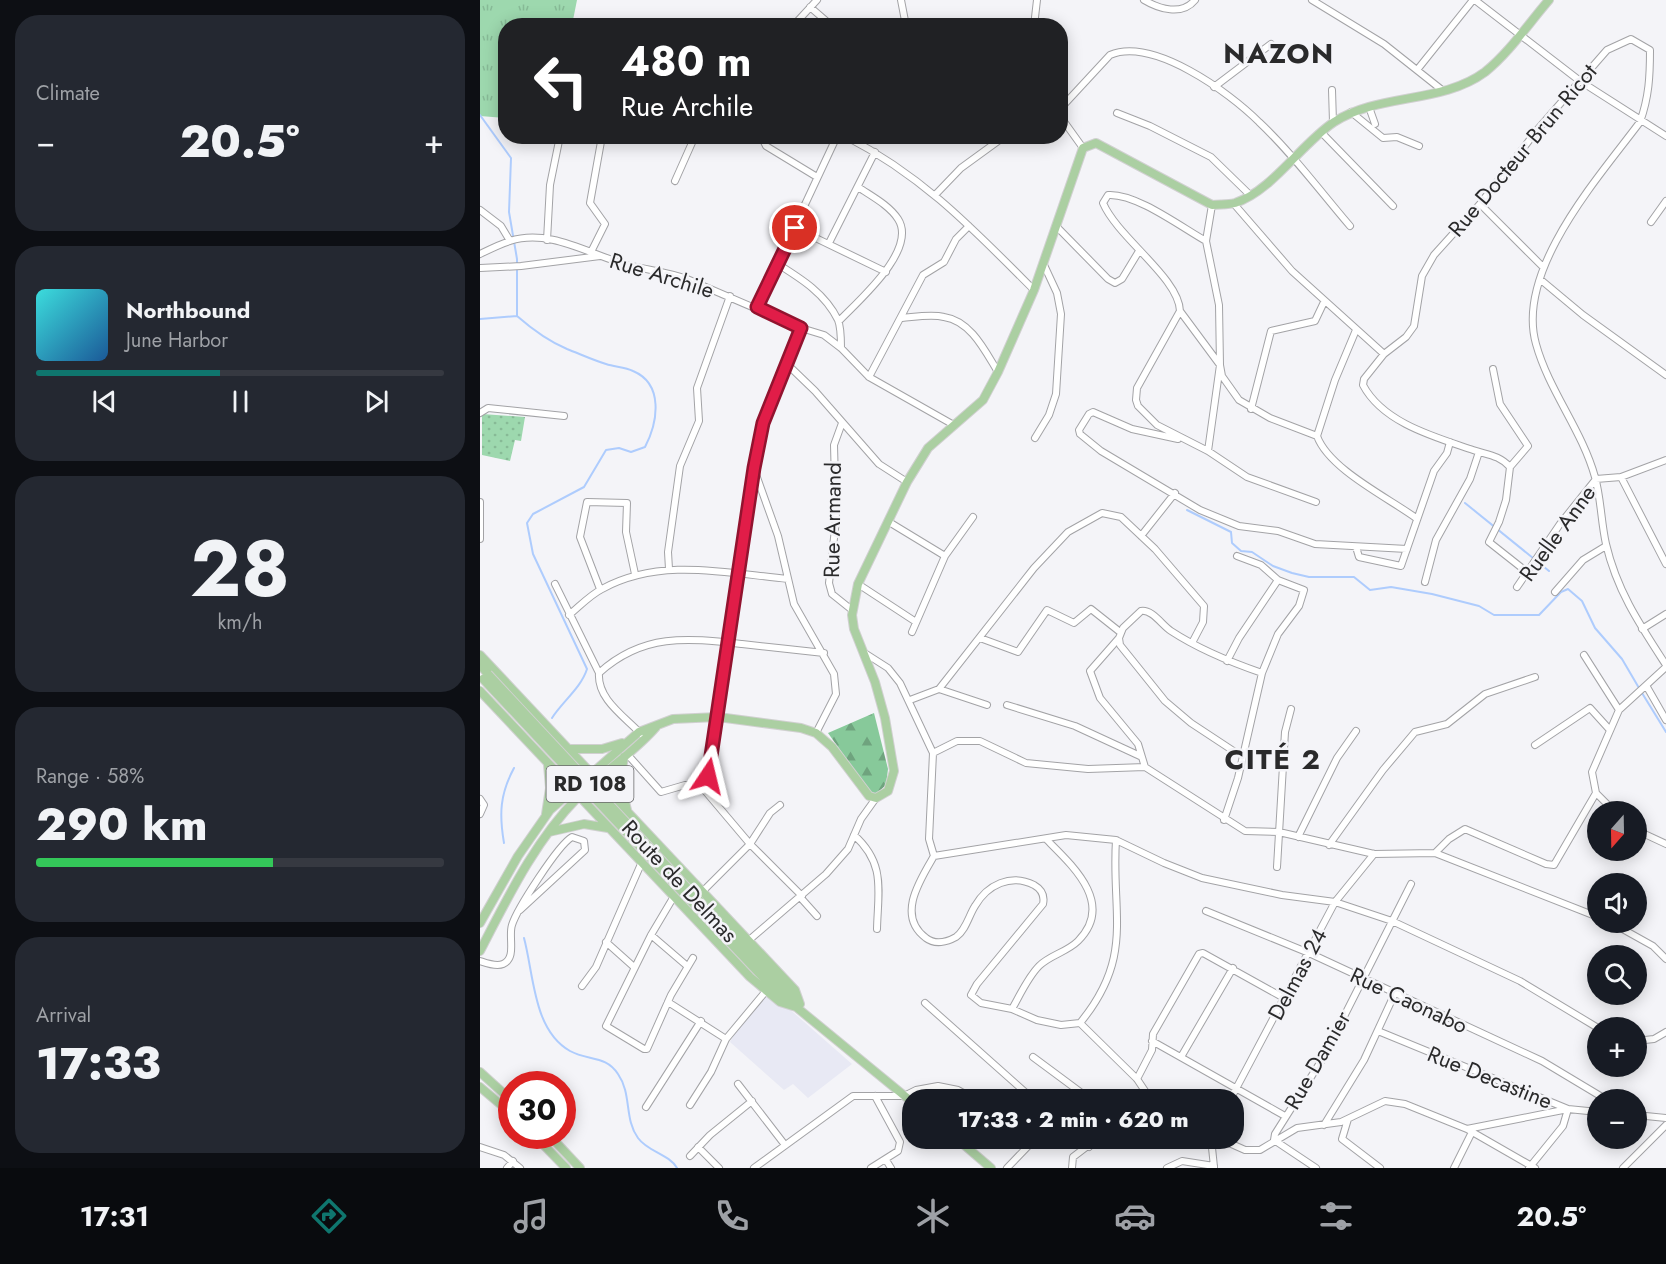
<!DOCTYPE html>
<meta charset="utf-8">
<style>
body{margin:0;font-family:Jost,sans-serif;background:#242831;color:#f1f3f6;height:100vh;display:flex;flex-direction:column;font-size:22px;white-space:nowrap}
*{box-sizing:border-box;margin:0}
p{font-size:20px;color:#9ea1a6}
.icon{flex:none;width:33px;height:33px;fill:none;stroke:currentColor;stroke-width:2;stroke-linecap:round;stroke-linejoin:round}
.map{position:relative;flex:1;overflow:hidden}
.drawer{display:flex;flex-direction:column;gap:15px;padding:15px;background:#0d0f14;width:480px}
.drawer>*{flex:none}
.hud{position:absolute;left:18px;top:18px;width:570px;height:126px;border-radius:24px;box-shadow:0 3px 15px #0003;background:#202124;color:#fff;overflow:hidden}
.needle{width:39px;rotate:200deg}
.buttons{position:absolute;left:1107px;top:801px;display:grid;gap:12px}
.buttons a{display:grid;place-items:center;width:60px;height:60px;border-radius:50%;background:#171b24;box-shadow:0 3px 15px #0003;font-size:30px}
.speed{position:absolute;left:18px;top:1071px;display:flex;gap:12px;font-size:30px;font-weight:700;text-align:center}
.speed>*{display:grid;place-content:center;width:78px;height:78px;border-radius:50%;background:#171b24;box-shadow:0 3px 15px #0003;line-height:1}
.speed .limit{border:9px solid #d22;background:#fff;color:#111}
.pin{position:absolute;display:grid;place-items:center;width:51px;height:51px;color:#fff;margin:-26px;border:3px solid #fff;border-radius:50%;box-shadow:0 2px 6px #0007}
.me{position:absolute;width:66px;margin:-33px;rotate:10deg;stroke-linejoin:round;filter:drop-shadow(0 0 4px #0008)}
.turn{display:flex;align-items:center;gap:21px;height:126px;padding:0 24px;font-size:27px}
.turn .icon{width:78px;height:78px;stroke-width:2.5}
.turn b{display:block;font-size:42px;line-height:51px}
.big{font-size:45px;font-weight:800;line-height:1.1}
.drawer .tile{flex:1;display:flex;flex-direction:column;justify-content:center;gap:9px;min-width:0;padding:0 21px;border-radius:24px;background:#242831}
.drawer .dial{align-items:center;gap:0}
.dial b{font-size:78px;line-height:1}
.song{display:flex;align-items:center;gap:18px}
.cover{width:72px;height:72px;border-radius:9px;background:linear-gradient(135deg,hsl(180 70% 55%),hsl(210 70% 35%))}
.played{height:6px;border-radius:3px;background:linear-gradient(90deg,#0f766e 45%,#363941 45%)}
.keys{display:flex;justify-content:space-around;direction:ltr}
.heat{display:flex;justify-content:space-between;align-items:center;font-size:33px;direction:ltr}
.charge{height:9px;border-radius:4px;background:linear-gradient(90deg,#34c759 58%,#363941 0)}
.trip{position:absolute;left:422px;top:1089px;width:342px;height:60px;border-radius:24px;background:#171b24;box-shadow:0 3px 15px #0003;font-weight:800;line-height:60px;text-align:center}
.tab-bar{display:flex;height:96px;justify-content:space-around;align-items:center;background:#090b0e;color:#9ea1a6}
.tab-bar .icon{width:42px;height:42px}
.tab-bar .active{color:#0f766e}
.tab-bar b{font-size:27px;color:#f1f3f6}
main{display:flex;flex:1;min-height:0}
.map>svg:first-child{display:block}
.built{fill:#e8e9f4}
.grass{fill:url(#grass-dots)}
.forest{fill:url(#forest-firs)}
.park{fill:url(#park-tufts)}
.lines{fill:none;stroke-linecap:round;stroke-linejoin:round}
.stream{stroke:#aeccfd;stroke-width:2}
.minor-casing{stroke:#a3a3a6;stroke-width:8}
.major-casing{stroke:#d0d0d0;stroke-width:10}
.minor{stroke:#fff;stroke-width:6}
.major{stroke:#abcfa2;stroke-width:8}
.major-bridge-casing{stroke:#d0d0d0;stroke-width:10;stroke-linecap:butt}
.major-bridge{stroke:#abcfa2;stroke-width:8}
.route-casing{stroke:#92132f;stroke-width:15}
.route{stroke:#e11d48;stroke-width:10}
.labels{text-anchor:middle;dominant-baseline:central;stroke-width:5;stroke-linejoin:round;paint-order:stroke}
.shield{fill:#f4f4f8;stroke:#676768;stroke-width:1.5}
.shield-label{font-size:21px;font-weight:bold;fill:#2a2a2b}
.street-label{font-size:22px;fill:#2a2a2b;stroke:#f4f4f8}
.district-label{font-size:28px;font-weight:bold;letter-spacing:1.5px;fill:#2a2a2b;stroke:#f4f4f8}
</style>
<main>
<section class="drawer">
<div class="tile"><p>Climate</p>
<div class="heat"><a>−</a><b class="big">20.5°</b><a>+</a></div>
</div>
<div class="tile">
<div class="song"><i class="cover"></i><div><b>Northbound</b><p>June Harbor</p></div></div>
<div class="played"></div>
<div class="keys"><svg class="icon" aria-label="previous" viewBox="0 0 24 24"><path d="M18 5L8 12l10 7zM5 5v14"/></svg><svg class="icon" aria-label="pause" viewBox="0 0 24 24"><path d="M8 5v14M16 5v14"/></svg><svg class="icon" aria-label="next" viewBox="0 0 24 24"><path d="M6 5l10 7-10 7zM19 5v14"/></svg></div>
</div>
<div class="tile dial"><b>28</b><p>km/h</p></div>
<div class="tile"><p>Range · 58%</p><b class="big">290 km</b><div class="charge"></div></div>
<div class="tile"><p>Arrival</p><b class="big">17:33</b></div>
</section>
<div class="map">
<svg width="1186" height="1168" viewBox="0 0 1186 1168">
<defs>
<pattern id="grass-dots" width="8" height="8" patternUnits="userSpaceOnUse" patternTransform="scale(1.5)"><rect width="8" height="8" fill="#9dd8ae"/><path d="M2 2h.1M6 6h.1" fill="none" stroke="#87ba96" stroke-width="1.8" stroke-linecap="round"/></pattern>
<pattern id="forest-firs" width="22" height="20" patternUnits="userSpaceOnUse" patternTransform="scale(1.5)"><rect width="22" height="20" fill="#87c99a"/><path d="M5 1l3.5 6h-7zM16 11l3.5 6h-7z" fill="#6fa37e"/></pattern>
<pattern id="park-tufts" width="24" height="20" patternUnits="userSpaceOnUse" patternTransform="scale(1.5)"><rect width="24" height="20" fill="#9dd8ae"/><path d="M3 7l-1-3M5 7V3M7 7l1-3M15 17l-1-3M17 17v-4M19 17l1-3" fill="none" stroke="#87ba96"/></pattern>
</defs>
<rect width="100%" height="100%" fill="#f4f4f8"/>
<path class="built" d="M290,992l82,72 -44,34 -15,-14 -9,6 -54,-48 12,-21z"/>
<path class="grass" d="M2,414l43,3 -4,24 -6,-1 -5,21 -28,-6z"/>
<path class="forest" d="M394,713l14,56 -2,16 -10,9 -6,-2 -42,-59z"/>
<path class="park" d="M0,0h97l-5,25 -66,1 -1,92 -25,-2z"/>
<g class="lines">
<path class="stream" d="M0,115l31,43 -2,54 8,47v57c16,14 31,25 50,33 13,5 26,11 39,15 9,3 19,3 27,7 31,13 25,51 12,76l-14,5 -12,-4 -13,2 -22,37 -51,27 -6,9 6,31 54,115c-6,19 -25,33 -35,49
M0,319l37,-3
M985,503l84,68
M707,510l44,22 1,11 9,8 11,1 21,14 19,7 17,4h45l16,13 21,-3 41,7 47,12 15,9h45l22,-23 7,-3 14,12 13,27 27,31 17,29
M1162,693l24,39
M24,843c-5,-29 -4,-49 10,-75
M44,938c10,37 9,92 46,113 18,10 36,4 48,23 14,20 6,45 20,64 10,14 31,16 39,30"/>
<defs>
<path id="minor" d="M421,0l5,26
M664,0c15,9 38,16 51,0
M832,0l72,44 58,46
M995,0l105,81 86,55
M330,7l22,19
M313,26l24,-26
M554,26l3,-26
M937,70l56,-70
M734,87l57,-43
M852,90l1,32
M889,107l6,17
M580,109l50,-54c43,-18 119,37 149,67 33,31 61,69 91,104
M871,112l32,26 14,-1 22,9
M637,113l33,13 61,31 39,38
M580,116l23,32
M841,132l72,74
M281,136l5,10 51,31
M365,136c78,40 128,93 189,154
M195,181l20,-45
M456,194l25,-26 44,-32
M754,204l58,67 92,83
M1000,204l63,63
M0,210l21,16 9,15
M1171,222l15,-21
M577,227l51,52 7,4 7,-4 17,-28
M315,228l91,44
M67,240l3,-55 10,-49
M726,241c-25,-14 -70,-48 -98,-46l-5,8c15,35 76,75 77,108l-43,77 -1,12 2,6 19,19 51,26 39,26 69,25
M349,243l46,-91
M111,252l14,-28 -15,-21 12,-67
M0,254c10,-5 20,-10 30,-13 40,-13 80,14 118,24 20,5 39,7 59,14l114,49 23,7 17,13 28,29 83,47
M296,263c24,15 49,30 62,57 3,7 3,19 3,28
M0,268l41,-2 79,-10
M1061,280l42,35 83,60
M277,307l80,-171
M700,311l40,54 2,11 17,24 31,18 47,18
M422,318c13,-1 29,-4 42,-1 27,4 41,34 54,55
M359,321c19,-20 79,-71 59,-102 -9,-14 -27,-23 -40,-32
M308,365l27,26 64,73 28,18
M1013,369l7,35 28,42 -18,21 -4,33 -7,22 -10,20 38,30
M389,377l54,-102 21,-13 12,-23 13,-13
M771,409l20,-78 44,-10 9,-19
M0,413l8,-5 76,8
M362,423l-8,22 2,75 -7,63 3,11 20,16
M837,436c12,33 70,61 99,82
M837,436l18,-56 21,-50
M555,438l14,-23 7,-21 5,-80 -4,-21 -13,-28
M698,439l-46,-10 -39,-17 -4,2 -10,16 1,4 21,17 99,59 39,16 39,5 37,13 92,5
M728,451l12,-86 -1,-60 -13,-64 6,-36
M1030,467c-11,-12 -22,-12 -37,-17 -38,-13 -90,-27 -110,-65l1,-6 20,-25 22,-17 8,-11 8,-50 12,-21 46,-51 58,-75 69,-79 24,-11 19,11c0,26 -1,47 -10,72 -41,55 -125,148 -104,222 13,47 46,86 59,133 6,21 6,45 11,67 11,47 34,81 60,121
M274,469l24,67 16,68 40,70 2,20 -20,39
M1141,477l45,87
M0,502v37
M409,522l56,34
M661,536l34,-43
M876,547l3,10 42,9 33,-95 13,-18 3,-11
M189,569l-1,-17 12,-86 19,-45 -2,-33 33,-92
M945,582l11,-42 34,-61 9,-27
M75,584l44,89c-2,26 25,43 42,61
M378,584l58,38
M1037,587l43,-63 36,-45 25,-2 45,-17
M120,589l-20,-52 7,-35 40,1 -1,29 9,42
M1075,592l28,-32 23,-14
M89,615c11,-9 21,-20 33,-26 58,-32 124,-16 186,-10
M1162,629l24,-15
M432,632l33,-76 28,-39
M500,638l38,14 29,-42 27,13 17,-14 29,23
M639,638l1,7 45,56 26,22 44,29 7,1
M383,652l25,16 12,15 33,70 24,-12h23l46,22 62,6 57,-2 100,64 34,1 95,22 61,-1 163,64
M1104,655l35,55
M747,661l12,-23 39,-58 -17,-15 -24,-9
M119,673c44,-40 88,-35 143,-29 27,3 55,6 82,9
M1167,687l19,33
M459,689l48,16
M430,700l29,-11 95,-121 34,-36 34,-19 19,4 34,32 49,57 -1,16 -11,21
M527,705l68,21 65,30
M1055,745l55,-37 19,21
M453,753l-4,86 5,17c-14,24 -38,60 -8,82 9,7 21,4 30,-1 10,-7 13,-22 19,-31 12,-21 36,-33 59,-21 7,4 11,10 9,19l-66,80 -6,11 10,8 31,6 25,11 24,5 19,-2 57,56 14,21
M147,754l34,38 24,-7 16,1
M665,767l-7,-23 -38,-46 -10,-27 29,-33 4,-10 18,-17c11,-2 21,14 30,20 29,19 59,31 91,42
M221,786l7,-10 4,-19 42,-289 9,-45 38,-95
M221,786l49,58 52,52
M1116,793l-4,-21 27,-62 47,-43
M1116,793l19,19
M0,799l4,6 -4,9
M744,820l14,-42 24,-105 16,-39 21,-28 5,-16 -26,-10
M1156,830l30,14
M374,835c32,29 24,55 23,94
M818,837l39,-79 19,-27
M849,845l54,-75 32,-38 32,-8 38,-30 50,-17
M955,853l14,-14 16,-10 81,35 8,1 42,-72
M454,856l132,-21 50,5 48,23 38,15 80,17 53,7 57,19 128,60 78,47
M797,867l8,-135 6,-23
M222,892l48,-48 20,-31 10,-8
M320,897l17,19
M193,898l-22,37 -45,91 38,23h3l24,-54 22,-37
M726,911l103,42 233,108 65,39
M1130,922l43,24 13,13
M171,935l35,30
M268,941l78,-67 22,-25 13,-30 15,-21
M126,942l28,25
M0,961c6,2 16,6 23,3 14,-6 5,-27 9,-39 5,-16 46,-80 60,-88l12,4 1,9 -65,60
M102,986l14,-19 45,-103
M188,1002l58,37
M445,1003l109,97
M532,1009c8,-14 16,-32 27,-43 11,-11 28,-14 39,-25 37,-37 -5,-75 -31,-101
M600,1023c55,-67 31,-109 36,-183
M898,1031l190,78 -5,17 -34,42
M672,1041l133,75
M1156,1041l18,-2 12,-7
M553,1057l58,43
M701,1057l52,-89
M657,1079l15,-29 1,-16 46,-80 4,-1 81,45
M258,1084l47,61
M750,1100l105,-198 39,-48
M210,1105l21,-33 15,-33 40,-48
M166,1107l55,-86
M1156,1115l30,3
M868,1119l-6,20 38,29
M844,1125l40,-65 31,-67
M987,1129l68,39
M598,1138l11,9
M731,1138l3,29
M738,1138l27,12h15l37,-22 44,-6 44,-21 20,3 62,25 101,-20 30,3
M0,1147l24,8 16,13
M218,1147l21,21
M210,1156l20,-21 42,-34
M406,1160l5,8
M27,1168l6,-7
M274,1168l99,-72h51l12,-6 22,-4 20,4 18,10
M391,1168l27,-17 2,-9 -25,-46
M527,1168l29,-30
M592,1168l1,-11 25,-19
M687,1168l15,-7 32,5
M836,1168l-42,-28 1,-6 48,-76 88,-174
M974,1168l18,-36
M1143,1168l43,-43"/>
<path id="major" d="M0,655l315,335 5,14
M0,665l8,9
M0,691l270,286 30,25 16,5
M87,749h35l20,-6
M144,757l-4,24 7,29
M66,814l4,-26 -2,-24
M69,832l35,-8 24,4
M213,894l105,109
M208,898l85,90 139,114
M0,923l38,-67 32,-46 89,-78 34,-13 45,-2 83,11 15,5 16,14 37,49 7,2 12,-7 6,-20 -9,-53 -10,-36 -21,-53 -2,-14 6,-31 49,-102 21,-34 55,-48 15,-28 36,-82 49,-142 13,-5 116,62c7,-1 16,0 23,-2 37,-12 66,-59 99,-81 45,-29 108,-18 151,-50 24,-19 44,-49 64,-72
M0,951c28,-54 55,-110 98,-154 24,-25 55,-43 78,-70
M0,1072l32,29
M0,1087l32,27
M55,1136l31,32
M70,1136l30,32
M476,1138l35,30"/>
</defs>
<use href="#minor" class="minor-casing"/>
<use href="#major" class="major-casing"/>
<use href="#minor" class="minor"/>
<use href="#major" class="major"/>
<defs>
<path id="major-bridge" d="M8,674l205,220
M3,679l205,219"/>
</defs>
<use href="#major-bridge" class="major-bridge-casing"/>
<use href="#major-bridge" class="major-bridge"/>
</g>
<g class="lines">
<defs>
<path id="route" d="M228,776l46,-308 9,-45 38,-95 -44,-21 38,-79"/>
</defs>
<use href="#route" class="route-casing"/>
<use href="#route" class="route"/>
</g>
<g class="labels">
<rect class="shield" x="66.5" y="766" width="87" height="36" rx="4.5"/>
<g class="shield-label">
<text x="110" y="784">RD 108</text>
</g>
<g class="street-label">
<text transform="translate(1042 150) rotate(-50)">Rue Docteur Brun Ricot</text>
<text transform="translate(182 275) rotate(17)">Rue Archile</text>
<text transform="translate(352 520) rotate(-89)">Rue Armand</text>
<text transform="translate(1077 533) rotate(-54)">Ruelle Anne</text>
<text transform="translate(200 881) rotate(47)">Route de Delmas</text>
<text transform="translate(817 974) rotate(-62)">Delmas 24</text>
<text transform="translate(929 1000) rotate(25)">Rue Caonabo</text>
<text transform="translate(837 1060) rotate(-60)">Rue Damier</text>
<text transform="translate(1010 1077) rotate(22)">Rue Decastine</text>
</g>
<g class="district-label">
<text x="799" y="53">NAZON</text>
<text x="793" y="759">CITÉ 2</text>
</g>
</g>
</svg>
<div class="buttons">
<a><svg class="needle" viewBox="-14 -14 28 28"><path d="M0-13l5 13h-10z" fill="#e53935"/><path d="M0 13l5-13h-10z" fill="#9ea1a6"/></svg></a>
<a><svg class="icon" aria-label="sound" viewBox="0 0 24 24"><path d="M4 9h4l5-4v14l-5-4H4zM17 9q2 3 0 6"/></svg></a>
<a><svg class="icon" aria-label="search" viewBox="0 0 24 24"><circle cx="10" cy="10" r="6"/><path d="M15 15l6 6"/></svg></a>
<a>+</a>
<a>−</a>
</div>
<div class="speed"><div class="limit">30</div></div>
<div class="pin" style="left:315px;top:228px;background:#d93025"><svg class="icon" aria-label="arrive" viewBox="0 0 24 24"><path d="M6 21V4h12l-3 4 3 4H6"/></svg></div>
<svg class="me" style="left:228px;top:776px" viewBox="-20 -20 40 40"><path d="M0-17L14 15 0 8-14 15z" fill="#e11d48" stroke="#fff" stroke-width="4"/></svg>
<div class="trip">17:33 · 2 min · 620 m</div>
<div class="hud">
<div class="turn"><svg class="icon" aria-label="left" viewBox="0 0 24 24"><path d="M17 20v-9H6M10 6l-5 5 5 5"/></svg><div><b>480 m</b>Rue Archile</div></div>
</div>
</div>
</main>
<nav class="tab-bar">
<b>17:31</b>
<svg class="icon active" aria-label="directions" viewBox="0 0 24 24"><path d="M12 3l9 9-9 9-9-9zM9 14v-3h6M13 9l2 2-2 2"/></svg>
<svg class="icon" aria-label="music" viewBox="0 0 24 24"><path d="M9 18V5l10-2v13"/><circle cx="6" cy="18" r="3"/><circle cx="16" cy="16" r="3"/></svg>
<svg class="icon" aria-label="phone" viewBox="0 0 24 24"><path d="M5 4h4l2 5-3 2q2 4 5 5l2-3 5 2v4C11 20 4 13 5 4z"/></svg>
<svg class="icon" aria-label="climate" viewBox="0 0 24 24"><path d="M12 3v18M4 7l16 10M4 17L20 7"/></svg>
<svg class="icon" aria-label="car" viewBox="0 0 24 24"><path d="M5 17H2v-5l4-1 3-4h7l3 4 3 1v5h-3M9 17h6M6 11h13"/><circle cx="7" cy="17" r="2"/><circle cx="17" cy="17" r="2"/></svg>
<svg class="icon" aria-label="filters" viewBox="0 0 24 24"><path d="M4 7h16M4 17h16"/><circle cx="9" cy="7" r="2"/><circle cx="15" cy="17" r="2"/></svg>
<b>20.5°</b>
</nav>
